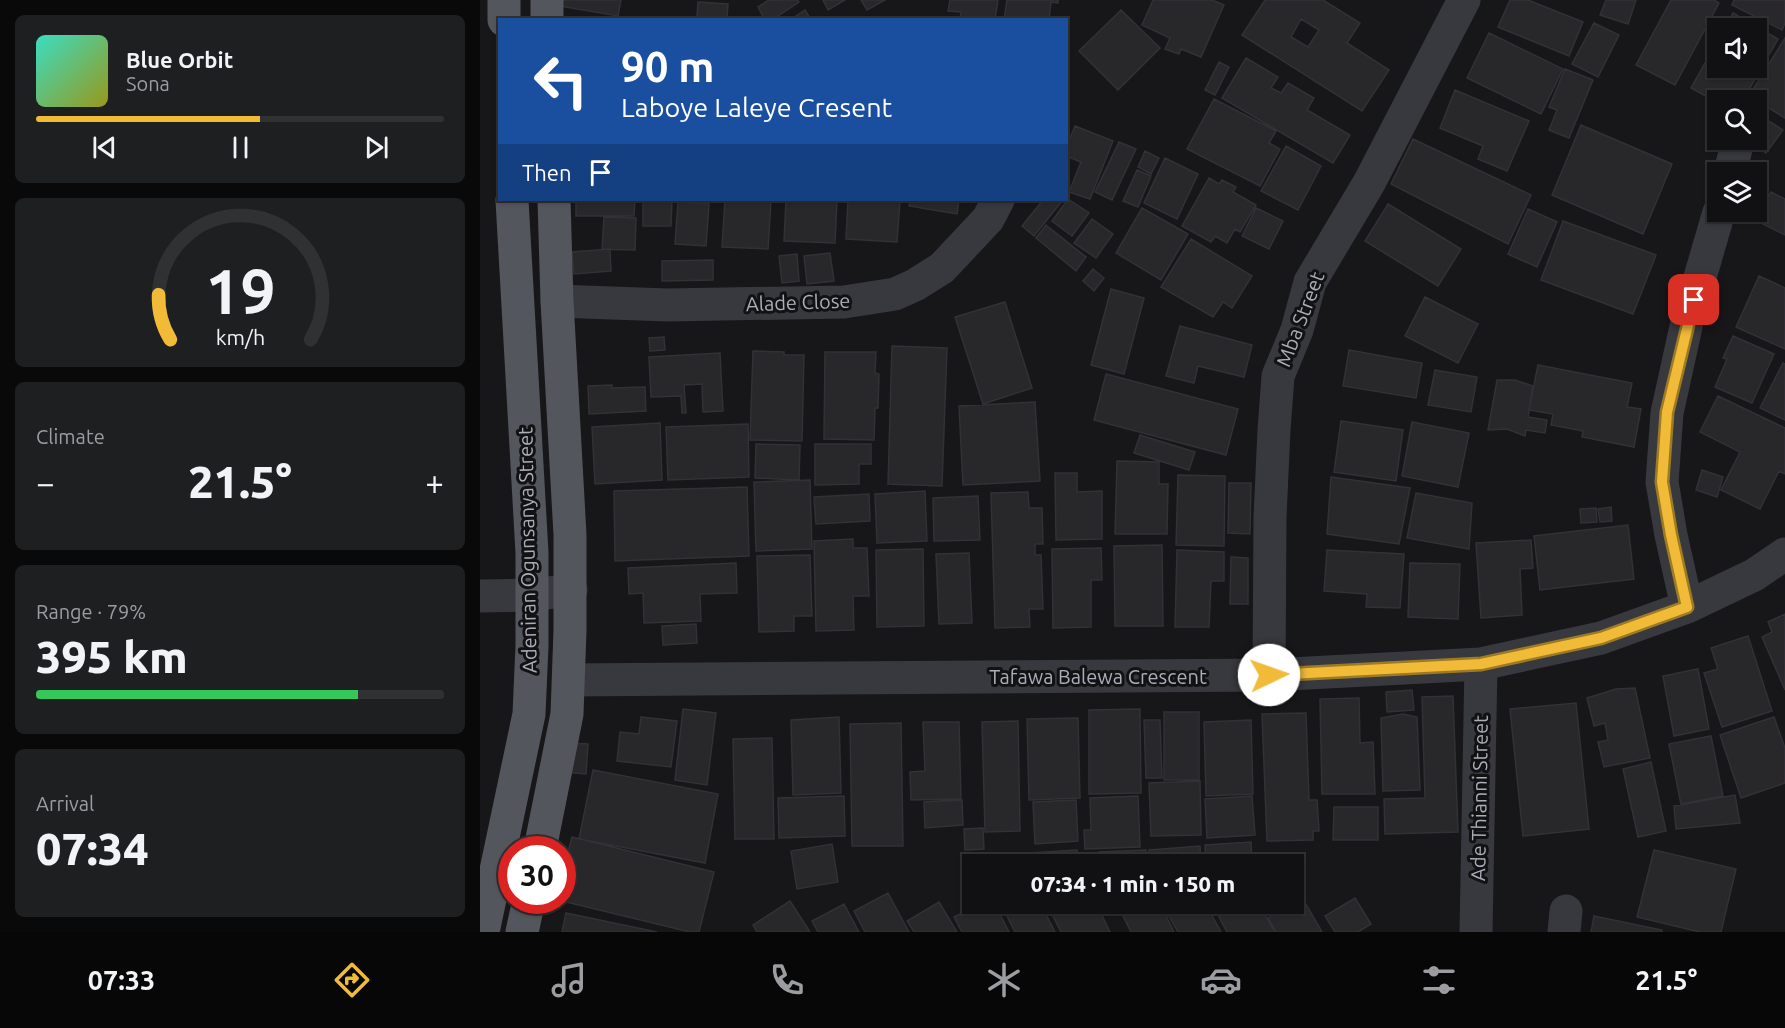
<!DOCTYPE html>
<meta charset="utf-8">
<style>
body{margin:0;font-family:Ubuntu,sans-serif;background:#1e1f21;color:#f1f3f6;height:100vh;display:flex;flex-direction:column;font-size:22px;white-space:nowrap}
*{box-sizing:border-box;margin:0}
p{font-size:20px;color:#9c9da0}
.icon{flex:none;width:33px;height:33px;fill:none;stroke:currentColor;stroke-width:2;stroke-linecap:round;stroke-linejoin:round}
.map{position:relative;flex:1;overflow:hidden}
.details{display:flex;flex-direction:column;gap:15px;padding:15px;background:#09090a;width:480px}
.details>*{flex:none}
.hud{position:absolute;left:18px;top:18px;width:570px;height:183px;border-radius:0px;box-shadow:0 2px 4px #0004,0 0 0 2px #303133;background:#1a4fa0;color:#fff;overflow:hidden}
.tools{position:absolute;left:1227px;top:18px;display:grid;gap:12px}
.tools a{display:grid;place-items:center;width:60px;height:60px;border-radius:0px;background:#111113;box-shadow:0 2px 4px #0004,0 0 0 2px #303133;font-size:30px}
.speed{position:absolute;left:18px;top:836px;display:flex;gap:12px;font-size:30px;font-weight:700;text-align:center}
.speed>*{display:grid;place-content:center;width:78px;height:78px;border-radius:50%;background:#111113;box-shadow:0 2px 4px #0004,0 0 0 2px #303133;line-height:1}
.speed .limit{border:9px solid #d22;background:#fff;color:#111}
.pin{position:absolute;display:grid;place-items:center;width:51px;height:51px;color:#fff;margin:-26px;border-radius:12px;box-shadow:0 3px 9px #0006}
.me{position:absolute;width:66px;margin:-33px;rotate:87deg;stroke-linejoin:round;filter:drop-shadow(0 0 4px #0008)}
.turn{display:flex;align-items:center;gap:21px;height:126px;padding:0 24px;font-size:27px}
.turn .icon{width:78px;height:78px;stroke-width:2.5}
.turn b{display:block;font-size:42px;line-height:51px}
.then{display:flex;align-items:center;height:57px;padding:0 24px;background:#0003;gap:12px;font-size:22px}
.big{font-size:45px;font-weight:800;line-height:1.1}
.details .widget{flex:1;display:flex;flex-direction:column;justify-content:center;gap:9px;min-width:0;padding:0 21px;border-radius:9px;background:#1e1f21}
.details .dial{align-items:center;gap:0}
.dial svg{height:156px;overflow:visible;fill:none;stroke:#303133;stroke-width:7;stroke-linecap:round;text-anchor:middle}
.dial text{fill:#f1f3f6;stroke:none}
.song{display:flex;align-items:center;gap:18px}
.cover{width:72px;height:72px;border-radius:9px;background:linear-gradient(135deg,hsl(170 70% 55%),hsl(60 70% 35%))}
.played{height:6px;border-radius:3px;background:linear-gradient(90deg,#f1bb38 55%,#303133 55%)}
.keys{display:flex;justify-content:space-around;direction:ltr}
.heat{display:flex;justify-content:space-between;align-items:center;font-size:33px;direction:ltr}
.charge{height:9px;border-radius:4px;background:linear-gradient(90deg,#34c759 79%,#303133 0)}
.trip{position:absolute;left:482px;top:854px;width:342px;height:60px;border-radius:0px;background:#111113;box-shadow:0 2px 4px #0004,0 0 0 2px #303133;font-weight:800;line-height:60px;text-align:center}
.tabs{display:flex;height:96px;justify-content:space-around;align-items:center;background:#070708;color:#9c9da0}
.tabs .icon{width:42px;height:42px}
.tabs .active{color:#f1bb38}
.tabs b{font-size:27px;color:#f1f3f6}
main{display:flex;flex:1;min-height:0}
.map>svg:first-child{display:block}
.building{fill:#28272a;stroke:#323135;stroke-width:1.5;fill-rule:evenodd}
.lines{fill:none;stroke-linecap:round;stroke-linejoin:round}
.minor{stroke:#38393e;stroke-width:33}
.major{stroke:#54565d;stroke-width:33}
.route-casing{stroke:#9d7a24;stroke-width:15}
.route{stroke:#f1bb38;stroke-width:10}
.labels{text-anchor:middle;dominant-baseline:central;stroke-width:6;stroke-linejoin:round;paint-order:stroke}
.street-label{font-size:20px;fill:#aaaeb9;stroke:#121214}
</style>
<main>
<section class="details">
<div class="widget">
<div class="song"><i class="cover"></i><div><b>Blue Orbit</b><p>Sona</p></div></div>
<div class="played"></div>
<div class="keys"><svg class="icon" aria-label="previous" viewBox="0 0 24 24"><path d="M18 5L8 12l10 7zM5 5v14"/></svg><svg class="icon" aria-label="pause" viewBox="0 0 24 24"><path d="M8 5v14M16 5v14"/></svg><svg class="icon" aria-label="next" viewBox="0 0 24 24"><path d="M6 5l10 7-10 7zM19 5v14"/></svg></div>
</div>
<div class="widget dial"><svg viewBox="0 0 100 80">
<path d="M14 69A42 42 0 1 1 86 69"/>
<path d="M14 69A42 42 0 0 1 8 46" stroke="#f1bb38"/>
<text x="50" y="56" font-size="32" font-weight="700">19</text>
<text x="50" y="72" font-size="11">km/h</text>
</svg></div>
<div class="widget"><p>Climate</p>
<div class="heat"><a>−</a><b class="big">21.5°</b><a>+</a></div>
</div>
<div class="widget"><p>Range · 79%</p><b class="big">395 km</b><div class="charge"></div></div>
<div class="widget"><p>Arrival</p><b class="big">07:34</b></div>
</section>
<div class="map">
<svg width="1305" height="932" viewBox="0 0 1305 932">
<rect width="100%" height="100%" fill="#171719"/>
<path class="building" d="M80,0h61l-3,16 -59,-10z
M289,0h28l2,2 -27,18h-7l-7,-13z
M343,0h22l-17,10z
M381,0h24l-18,10z
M470,0h48l-3,20h-35l1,-8 -13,-1z
M527,0h51v3l-7,-1 -2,18h-45z
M673,0h59l12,5 -23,52 -20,-8 -2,5 -14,-5 5,-11 -28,-13z
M785,0h58l37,23 -13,20 42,27 -27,41 -120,-76zM821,19l18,11 -11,17 -17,-10z
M1030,0h18l55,22 -14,34 -71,-29z
M1126,0h30l-8,24 -28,-9z
M1191,0h43l5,3 -44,82 -39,-20z
M1254,0h51v23l-3,7 -50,-25z
M218,2l30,2 -1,14 -30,-2z
M325,10l6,10h-21z
M641,10l39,38 -42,42 -39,-39z
M1253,13l45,26 -35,61h-25v3l-27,-15 27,-48v28h38v-40h-32z
M1114,23l25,12 -21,42 -26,-13z
M1009,33l74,36 -22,45 -74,-36z
M1305,38v80l-36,-22z
M766,58l32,19 -7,11 10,5 7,-10 26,15 -7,12 43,25 -17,28 -111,-65z
M739,62l10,5 -14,28 -10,-5z
M1085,69l28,11 -24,58 -20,-8 8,-20 -8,-3z
M975,90l74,31 -22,50 -29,-12 5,-13 -43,-18z
M734,99l62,32 -7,12 11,6 -20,37 -73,-37z
M1276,113l27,17 -17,23 -20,-13h10z
M1101,125l91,39 -29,70 -91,-39z
M595,126l38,15 -23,58 -21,-7 12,-30 -15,-6v-8z
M933,139l118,56 -23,49 -117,-60z
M639,142l17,7 -24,51 -17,-8z
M806,146l35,20 -23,44 -37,-19z
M665,151l14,7 -8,16 -13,-7z
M685,158l33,16 -21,45 -33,-16z
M657,170l14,6 -13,31 -15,-6z
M729,178l10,6 3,-4 14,7 -3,5 23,13 -16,27 -5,-3 -8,14 -12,-7 -4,6 -29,-16z
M1291,192l14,7v36l-28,-14z
M588,199l21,14 -17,23 -20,-15z
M96,200h59l-1,16h-58z
M163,200h29l-1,26h-28z
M245,200h46l-3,49 -46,-2z
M306,200h51l-2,43 -51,-2z
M368,200h52l-3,42 -51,-3z
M430,200h49l-2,14 -48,-8z
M563,200h20l-29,36 -12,-10z
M198,202l31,2 -3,42 -31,-2z
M908,204l73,45 -23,37 -73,-45z
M662,208l46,26 -27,46 -45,-27z
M776,208l27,13 -14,28 -27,-13z
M1048,209l29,13 -20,45 -29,-13z
M124,217l32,1 -1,32 -33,-1z
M612,219l21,15 -17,24 -22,-15z
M1083,221l93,34 -23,59 -92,-34z
M566,225l40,32 -10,14 -40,-33z
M711,239l61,37 -20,32 -9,-6 -10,15 -52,-30z
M130,249l1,22 -37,3 -2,-22z
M350,253l4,28 -27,3 -3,-28z
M317,254l2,27 -17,2 -3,-27z
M233,260v20l-51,1v-20z
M613,269l11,9 -10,13 -11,-10z
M1279,276l26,12v61l-49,-22z
M631,289l33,9 -20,76 -33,-9z
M945,297l53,27 -20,39 -53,-27z
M525,302l27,86 -49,16 -28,-87z
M700,326l72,19 -8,32 -46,-11 -4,17 -28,-7z
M1253,336l41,18 -22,49 -37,-16 12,-28 -4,-1z
M184,337l1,13 -15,1 -1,-13z
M412,346l55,2 -5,138 -54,-2z
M869,350l73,13 -6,35 -73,-12z
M273,351l31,1v3h20l-2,86 -52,-1z
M345,352h51l-1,21 4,1 -1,34h-3l-1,32 -50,-1z
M240,353l3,58 -20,1 -1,-28 -18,1 2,28h-4l-1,-17 -30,1 -2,-40z
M1303,363l2,1v56l-25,-12z
M1058,365l94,18 -5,24 14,2 -7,38 -52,-10 1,-6 -32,-6 2,-11 -24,-4z
M955,370l42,7 -6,35 -43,-7z
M626,374l132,35 -12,46 -132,-35z
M1017,380h18l18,6 -5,31 19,3 -2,13 -19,-3 -1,6 -18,-7 -19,1z
M132,385v3l33,-1 1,24 -57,3 -1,-28z
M1238,396l67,32v46l-6,-3 -19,38 -39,-19 19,-38 -40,-20z
M555,402l5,79 -77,4 -4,-79z
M861,421l62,9 -7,51 -62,-9z
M932,422l57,11 -11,54 -56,-11z
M180,423l2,57 -67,4 -3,-57z
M268,424l1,53 -81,3 -2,-53z
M660,435l55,17 -6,18 -55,-17z
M276,444l44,1 -1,35 -44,-2z
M335,444h56v20h-12v20l-44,1z
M637,461l42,1v22h9l-1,50h-52z
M1222,470l21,7 -6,20 -21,-7z
M575,473h22v19l25,-1v48l-46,1z
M698,475l47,1 -1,70 -48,-1z
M851,477l79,11 -11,56 -72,-10z
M330,480l2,69 -56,2 -2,-69z
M749,483h22l-1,51 -22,-1z
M267,487l2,69 -134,5 -1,-70z
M445,491l2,50 -50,2 -2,-49z
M548,492l1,16h13l1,36h-8v11h6l2,54h-14l1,18 -35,1 -4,-135z
M936,493l56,10 -3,46 -62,-11z
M389,494l1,27 -54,3 -2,-27z
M498,496l2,44 -46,1 -1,-43z
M1131,507l1,14 -12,1 -2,-13z
M1116,508l1,14 -16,1 -1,-14z
M1148,525l6,54 -94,11 -6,-54z
M373,539v9h14l2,48h-16l1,34 -38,1 -2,-90z
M1051,540l2,28 -13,1 2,46 -41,3 -5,-75z
M682,545l1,81h-48l-1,-80z
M621,548l1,32h-11v47l-38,1 -1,-79z
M443,549l1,77 -47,1 -1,-77z
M697,550l47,2v29h-13l-2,46h-34z
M847,550l77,4 -4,54 -34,-1 1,-13 -43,-3z
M489,553l3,70 -33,1 -3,-70z
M330,555l2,61h-18v15l-35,1 -2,-76z
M751,557l17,1v46h-18z
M256,563l1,30 -37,1 1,27 -57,2 -1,-30 -14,1 -1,-26z
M930,563l50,1 -2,55 -50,-2z
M1305,614v76l-23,-53 10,-5 -4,-10z
M216,624l1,19 -34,2 -1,-19z
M1268,636l24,75 -50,16 -18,-54 14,-4 -7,-21z
M1218,669l11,60 -35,7 -11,-60z
M1155,688l15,70 -46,9 -6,-25 10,-2 -3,-17 -11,3 -7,-28 29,-9z
M932,690l2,20 -27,2 -1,-20z
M973,696l5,136 -73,2 -1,-35 41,-1 -3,-101z
M879,698l1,45 13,-1 2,52h-53l-2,-95z
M1096,703l13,126 -66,7 -13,-127z
M203,709l33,4 -9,72 -32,-5z
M660,709l1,84 -52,1v-84z
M684,712h35v68h-35z
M826,713l3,87h8l2,31h-6v9l-46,1 -5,-127z
M923,714l14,3 3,73 -37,1 -2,-73z
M161,717l36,4 -6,46 -54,-6 3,-29 19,2z
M359,717l2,76 -48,2 -2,-75z
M1294,717l11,31v35l-44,15 -21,-63z
M598,718l2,80 -51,2 -2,-81z
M664,720h16l2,58h-16z
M771,720l2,74 -47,2 -2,-74z
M538,721l2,110 -35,1 -3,-110z
M443,722h36l2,77 -50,1 -1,-28 15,-1z
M421,723l2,123h-51l-2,-122z
M1231,736l12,60 -42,8 -12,-60z
M292,738l2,101h-39l-2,-100z
M86,743l22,1 -2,30 -22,-2z
M1171,762l15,69 -28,6 -15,-68z
M113,770l125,24 -13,69 -126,-24z
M720,781l1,54 -50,1 -2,-53z
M1255,795l5,28 -64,6 -2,-23z
M364,796l1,40 -66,2 -1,-40z
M658,796l2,51 -55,2 -1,-19h7l-1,-32z
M772,796l3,39 -48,3 -2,-39z
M482,800l1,25 -38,3 -1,-26z
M596,800l2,41 -43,3 -2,-42z
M854,807h44v33h-45z
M503,828l1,21 -19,1 -1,-21z
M92,837l142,35 -15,60h-9l-132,-32h4v-24z
M771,842l1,22h-46l-1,-19z
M352,844l6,38 -41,7 -6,-38z
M720,846l1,18h-52v-14z
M597,850l1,14h-47l-1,-11z
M666,850l1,14h-48v-12z
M1174,850l82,19 -15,63h-21l-63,-15z
M408,893l21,39h-44l-11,-21z
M875,898l16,26 -13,8h-23l-10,-16z
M823,899l19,33h-46l-8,-14z
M310,901l20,31h-53l-4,-7z
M459,902l18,30h-43l-7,-11z
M502,903h12l15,29h-47l-8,-15z
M553,903h7l15,29h-40l-8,-16z
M599,903h17l14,29h-49l-8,-16z
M659,903h21l14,29h-43l-10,-20z
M712,903h13l16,29h-43l-9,-16z
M763,903h15l17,29h-48l-8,-15z
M364,904l15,28h-41l-6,-11z
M86,913l91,19h-95z
M1114,916l68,14v2h-71z"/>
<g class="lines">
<path class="minor" d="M1250,172l6,-23
M77,301l110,4 177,-3 51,-8 20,-9 27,-17 46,-49 10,-19
M0,596l52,-1 39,-5
M1207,607l-16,-72 -9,-53 5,-69 20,-91 32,-110
M789,675l1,-158 4,-87 4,-54 19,-46 13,-48 59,-99 95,-183
M89,680l700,-5 212,-11 120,-26 86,-31 67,-32 31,-21
M996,932l5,-268
M1084,932l2,-21"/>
<path class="major" d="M24,0v20
M67,20v-20
M60,849l27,-135 3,-84v-95l-13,-234 -3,-101
M3,932l46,-218 3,-68v-93l-20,-353
M42,932l7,-32"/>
</g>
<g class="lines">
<defs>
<path id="route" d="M789,675l212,-11 120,-26 86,-31 -16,-72 -9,-53 5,-70 27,-112"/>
</defs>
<use href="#route" class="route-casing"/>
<use href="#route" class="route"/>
</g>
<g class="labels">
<g class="street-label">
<text transform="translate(318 302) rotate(-2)">Alade Close</text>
<text transform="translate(820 319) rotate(-69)">Mba Street</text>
<text transform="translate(47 550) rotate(-91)">Adeniran Ogunsanya Street</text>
<text x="618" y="676">Tafawa Balewa Crescent</text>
<text transform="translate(999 798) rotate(-89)">Ade Thianni Street</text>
</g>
</g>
</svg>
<div class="tools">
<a><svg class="icon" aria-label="sound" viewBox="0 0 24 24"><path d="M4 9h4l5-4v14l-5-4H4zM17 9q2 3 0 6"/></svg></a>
<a><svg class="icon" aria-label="search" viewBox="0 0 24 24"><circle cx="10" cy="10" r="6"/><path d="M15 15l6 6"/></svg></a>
<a><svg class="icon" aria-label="layers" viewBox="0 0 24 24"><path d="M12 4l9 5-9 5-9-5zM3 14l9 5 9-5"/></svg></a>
</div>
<div class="speed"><div class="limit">30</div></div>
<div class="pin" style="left:1214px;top:300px;background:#d93025"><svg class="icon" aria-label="arrive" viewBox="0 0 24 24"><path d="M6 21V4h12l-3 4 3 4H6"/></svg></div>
<svg class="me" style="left:789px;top:675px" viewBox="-20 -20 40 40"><circle r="19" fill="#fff"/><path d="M0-13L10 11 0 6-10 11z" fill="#f1bb38"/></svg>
<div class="trip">07:34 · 1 min · 150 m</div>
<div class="hud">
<div class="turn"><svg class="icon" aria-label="left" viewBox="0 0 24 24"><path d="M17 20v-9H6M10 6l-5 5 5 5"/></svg><div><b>90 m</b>Laboye Laleye Cresent</div></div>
<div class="then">Then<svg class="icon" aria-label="arrive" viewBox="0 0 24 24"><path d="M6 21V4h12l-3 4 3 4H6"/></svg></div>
</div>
</div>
</main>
<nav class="tabs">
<b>07:33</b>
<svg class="icon active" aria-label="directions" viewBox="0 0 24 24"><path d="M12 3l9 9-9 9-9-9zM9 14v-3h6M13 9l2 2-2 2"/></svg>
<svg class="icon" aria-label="music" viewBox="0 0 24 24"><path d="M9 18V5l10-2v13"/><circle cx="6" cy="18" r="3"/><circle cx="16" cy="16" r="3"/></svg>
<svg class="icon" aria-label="phone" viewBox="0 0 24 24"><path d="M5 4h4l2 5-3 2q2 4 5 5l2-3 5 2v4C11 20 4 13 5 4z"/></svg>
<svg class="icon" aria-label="climate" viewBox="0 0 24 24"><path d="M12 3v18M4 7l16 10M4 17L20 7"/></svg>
<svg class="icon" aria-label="car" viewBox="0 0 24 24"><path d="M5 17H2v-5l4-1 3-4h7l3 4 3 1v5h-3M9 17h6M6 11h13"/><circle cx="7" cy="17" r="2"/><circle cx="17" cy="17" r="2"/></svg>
<svg class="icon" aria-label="filters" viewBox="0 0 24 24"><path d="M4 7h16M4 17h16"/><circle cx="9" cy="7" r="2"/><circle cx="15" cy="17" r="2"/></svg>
<b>21.5°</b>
</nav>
